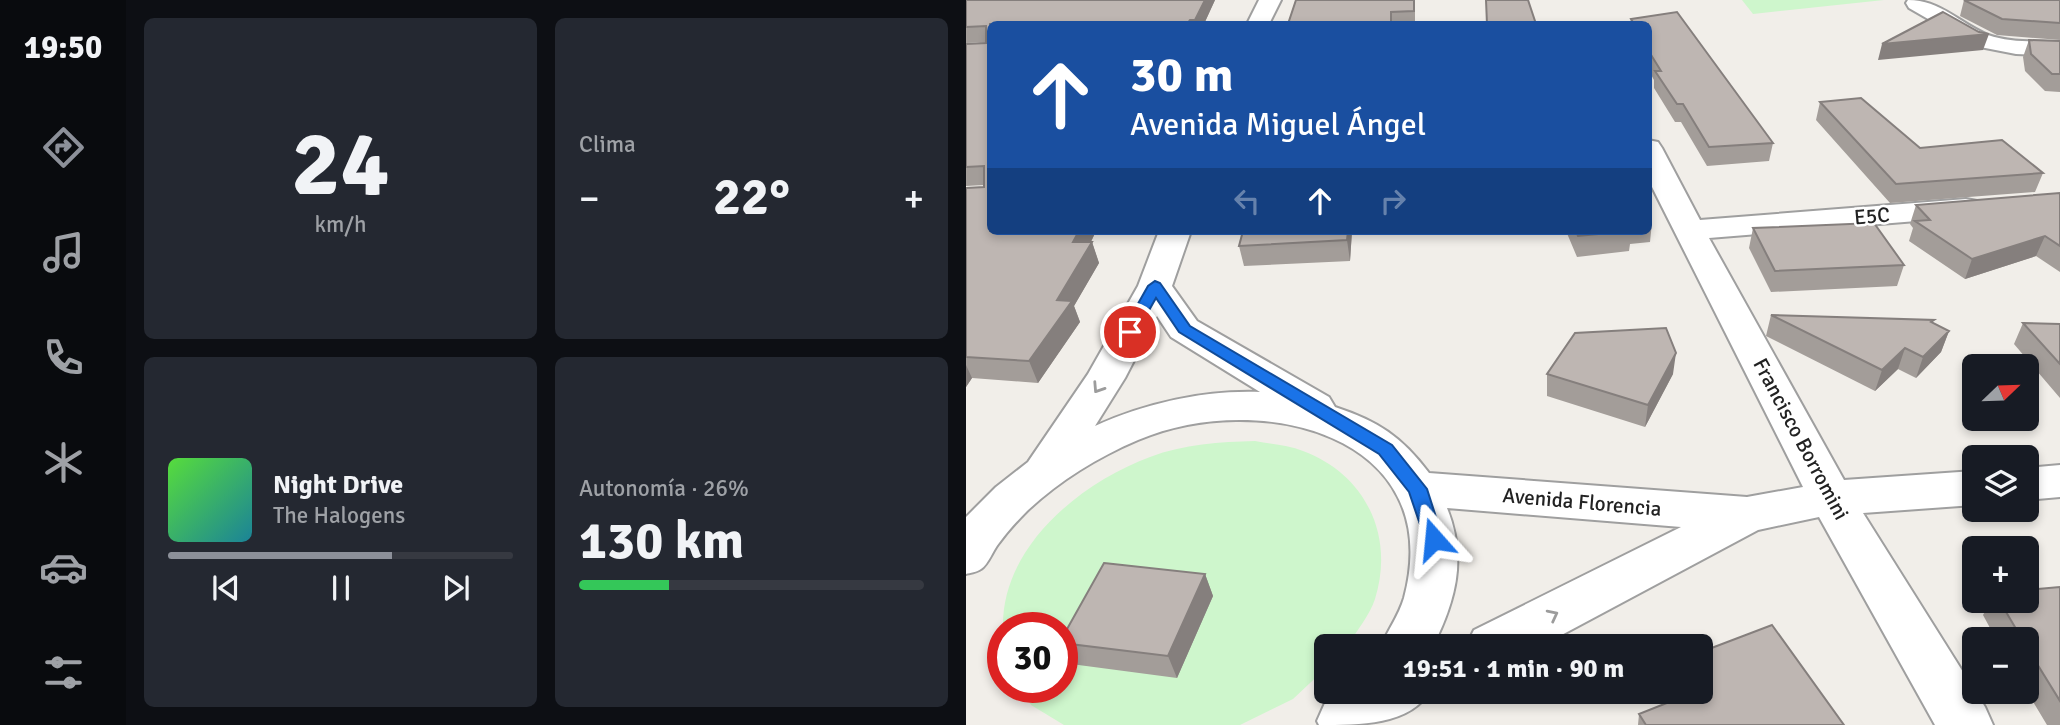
<!DOCTYPE html>
<html lang="es">
<meta charset="utf-8">
<style>
body{margin:0;font-family:Signika,sans-serif;background:#242831;color:#f1f3f6;height:100vh;display:flex;flex-direction:column;font-size:26px;white-space:nowrap}
*{box-sizing:border-box;margin:0}
p{font-size:23px;color:#9ea1a6}
.icon{flex:none;width:38px;height:38px;fill:none;stroke:currentColor;stroke-width:2;stroke-linecap:round;stroke-linejoin:round}
.map{position:relative;flex:1;overflow:hidden}
.details{display:flex;flex-direction:column;gap:18px;padding:18px;background:#0d0f14;width:840px}
.details>*{flex:none}
.hud{position:absolute;left:21px;top:21px;width:665px;height:214px;border-radius:10px;box-shadow:0 4px 10px #0003;background:#1a4fa0;color:#fff;overflow:hidden}
.needle{width:46px;rotate:67deg}
.tools{position:absolute;left:996px;top:354px;display:grid;gap:14px}
.tools a{display:grid;place-items:center;width:77px;height:77px;border-radius:10px;background:#171b24;box-shadow:0 4px 10px #0003;font-size:35px}
.speed{position:absolute;left:21px;top:612px;display:flex;gap:14px;font-size:35px;font-weight:700;text-align:center}
.speed>*{display:grid;place-content:center;width:91px;height:91px;border-radius:50%;background:#171b24;box-shadow:0 4px 10px #0003;line-height:1}
.speed .limit{border:10px solid #d22;background:#fff;color:#111}
.pin{position:absolute;display:grid;place-items:center;width:60px;height:60px;color:#fff;margin:-30px;border:4px solid #fff;border-radius:50%;box-shadow:0 2px 7px #0007}
.me{position:absolute;width:77px;margin:-38px;rotate:342deg;stroke-linejoin:round;filter:drop-shadow(0 0 5px #0008)}
.turn{display:flex;align-items:center;gap:24px;height:147px;padding:0 28px;font-size:32px}
.turn .icon{width:91px;height:91px;stroke-width:2.5}
.turn b{display:block;font-size:49px;line-height:60px}
.lanes{display:flex;align-items:center;height:66px;padding:0 28px;background:#0003;justify-content:center;gap:35px;direction:ltr}
.lanes .off{opacity:.35}
.big{font-size:52px;font-weight:700;line-height:1.1}
.details .card{flex:1;display:flex;flex-direction:column;justify-content:center;gap:10px;min-width:0;padding:0 24px;border-radius:10px;background:#242831}
.details .dial{align-items:center;gap:0}
.dial b{font-size:91px;line-height:1}
.song{display:flex;align-items:center;gap:21px}
.cover{width:84px;height:84px;border-radius:10px;background:linear-gradient(135deg,hsl(110 70% 55%),hsl(190 70% 35%))}
.played{height:7px;border-radius:4px;background:linear-gradient(90deg,#8c9099 65%,#363941 65%)}
.keys{display:flex;justify-content:space-around;direction:ltr}
.heat{display:flex;justify-content:space-between;align-items:center;font-size:38px;direction:ltr}
.charge{height:10px;border-radius:5px;background:linear-gradient(90deg,#34c759 26%,#363941 0)}
.details .tiles{flex:1;display:grid;gap:18px;grid-template-columns:repeat(2,1fr)}
.trip{position:absolute;left:348px;top:634px;width:399px;height:70px;border-radius:10px;background:#171b24;box-shadow:0 4px 10px #0003;font-weight:700;line-height:70px;text-align:center}
main{display:flex;flex:1;min-height:0}
.dock{display:flex;flex-direction:column;width:126px;justify-content:space-around;align-items:center;background:#090b0e;color:#9ea1a6}
.dock .icon{width:49px;height:49px}
.dock .active{color:#8c9099}
.dock b{font-size:32px;color:#f1f3f6}
.map>svg:first-child{display:block}
.park{fill:#cef6cc}
.lines{fill:none;stroke-linecap:round;stroke-linejoin:round}
.street-casing{stroke:#9f9f9f;stroke-width:4}
.street{fill:#fff;fill-rule:evenodd}
.wall{fill:#a39d99}
.shaded-wall{fill:#857f7d}
.building{fill:#beb6b2;stroke:#857f7d;stroke-width:2}
.oneway{stroke:#9c9c9c}
.route{fill:#1a73e8;stroke:#114b97;stroke-width:2}
.labels{text-anchor:middle;dominant-baseline:central;stroke-width:5;stroke-linejoin:round;paint-order:stroke}
.street-label{font-size:21px;fill:#222;stroke:#fff}
</style>
<main>
<nav class="dock">
<b>19:50</b>
<svg class="icon active" aria-label="directions" viewBox="0 0 24 24"><path d="M12 3l9 9-9 9-9-9zM9 14v-3h6M13 9l2 2-2 2"/></svg>
<svg class="icon" aria-label="music" viewBox="0 0 24 24"><path d="M9 18V5l10-2v13"/><circle cx="6" cy="18" r="3"/><circle cx="16" cy="16" r="3"/></svg>
<svg class="icon" aria-label="phone" viewBox="0 0 24 24"><path d="M5 4h4l2 5-3 2q2 4 5 5l2-3 5 2v4C11 20 4 13 5 4z"/></svg>
<svg class="icon" aria-label="climate" viewBox="0 0 24 24"><path d="M12 3v18M4 7l16 10M4 17L20 7"/></svg>
<svg class="icon" aria-label="car" viewBox="0 0 24 24"><path d="M5 17H2v-5l4-1 3-4h7l3 4 3 1v5h-3M9 17h6M6 11h13"/><circle cx="7" cy="17" r="2"/><circle cx="17" cy="17" r="2"/></svg>
<svg class="icon" aria-label="filters" viewBox="0 0 24 24"><path d="M4 7h16M4 17h16"/><circle cx="9" cy="7" r="2"/><circle cx="15" cy="17" r="2"/></svg>
</nav>
<section class="details">
<div class="tiles">
<div class="card dial"><b>24</b><p>km/h</p></div>
<div class="card"><p>Clima</p>
<div class="heat"><a>−</a><b class="big">22°</b><a>+</a></div>
</div>
<div class="card">
<div class="song"><i class="cover"></i><div><b>Night Drive</b><p>The Halogens</p></div></div>
<div class="played"></div>
<div class="keys"><svg class="icon" aria-label="previous" viewBox="0 0 24 24"><path d="M18 5L8 12l10 7zM5 5v14"/></svg><svg class="icon" aria-label="pause" viewBox="0 0 24 24"><path d="M8 5v14M16 5v14"/></svg><svg class="icon" aria-label="next" viewBox="0 0 24 24"><path d="M6 5l10 7-10 7zM19 5v14"/></svg></div>
</div>
<div class="card"><p>Autonomía · 26%</p><b class="big">130 km</b><div class="charge"></div></div>
</div>
</section>
<div class="map">
<svg width="1094" height="725" viewBox="0 0 1094 725">
<rect width="100%" height="100%" fill="#f1eee9"/>
<path class="park" d="M776,0h142l-131,14z
M289,441c15,3 33,4 48,10 62,23 92,84 72,148 -5,16 -19,32 -27,47h-22v22l-33,31 -53,26h-176l-33,-20 -10,-17h41v-60h-59c-2,-81 77,-145 147,-171 34,-13 70,-15 105,-16z"/>
<g class="lines">
<defs>
<path id="street" d="M293,0h22l-12,24h-22z
M942,0c33,0 51,23 80,35 22,8 49,6 72,7v14l-44,-2 -41,-8 -66,-38 -3,-5z
M682,140l10,2 4,6 38,72 266,-21 11,2 5,7 -5,7 -11,2 -257,21 135,242 130,-9v34l-111,8 122,194 8,18h-58l-116,-208 -61,13 -217,116h-75l8,-16 207,-103 -234,-19c20,50 9,92 -14,138h-52c7,-16 18,-31 23,-48 44,-165 -147,-209 -266,-158 -40,17 -79,41 -111,71 -10,10 -20,21 -28,32 -6,7 -11,22 -18,26 -4,3 -11,4 -15,5v-57l30,-30 32,-25 60,-88 50,-88 21,-55h32l-19,55 25,35 132,76 6,10c43,14 67,30 94,66l318,24 56,-10 -155,-308zM191,316l14,21 89,55c-56,-2 -114,11 -165,34l30,-48z
M1094,465v32l-34,3v-32z
M382,691h82c-20,34 -70,34 -111,34l-2,-4 8,-18z"/>
</defs>
<use href="#street" class="street-casing"/>
<use href="#street" class="street"/>
</g>
<path class="wall" d="M0,0h249l-11,24h-214v207h106l-5,11h1l7,21 -25,43 6,16 -42,61 -66,-5 -6,9v-199l18,-1v-2l-18,1v-142l20,-2 -20,1z
M330,0h119v24h-127z
M998,0h96v40l-63,-5 -37,-19z
M711,12l96,131 -4,18 -62,5 -26,-44h-6l-21,-34v-8l-6,-11v-45h-18l1,-5z
M1063,40l31,1v51l-15,-1 -20,-20 -2,-14z
M854,102l100,46 123,25 -8,19 -145,11 -74,-83z
M1094,193v79l-24,-16 -71,23 -56,-38 4,-13 -3,-4 6,-19z
M682,216l4,6 -2,20 -20,2 -1,7 -52,6 -11,-26h82z
M787,228l151,37 -7,21 -126,6 -22,-44z
M277,231h109l-2,30 -106,5 -5,-20z
M805,315l163,5 -2,3 17,8 -8,21 -25,26 -18,-9 -23,22 -109,-55z
M1057,323l37,1v74l-46,-54z
M581,374h126l-28,53 -98,-31z
M239,574l8,22 -36,82 -106,-14 -9,-17v-9z
M1094,587v138h-13l-21,-35v-51h-30l-13,-24 8,-15h35z
M735,652l143,73h-206l1,-11 56,-22 -1,-1h7z"/>
<path class="shaded-wall" d="M239,0h10l-11,24h-8l-1,-4z
M1023,34l-6,16 -105,10 4,-16z
M113,231h17l-14,29 10,-18 7,21 -25,43 6,16 -42,61 -9,-22 28,-61 16,-58z
M382,231h4l-2,30 -3,-21z
M1079,236l-9,20 -71,23 7,-20z
M983,331l-8,21 -25,26 7,-21z
M939,348l-7,21 -23,22 7,-21z
M710,353l-3,21 -28,53 3,-22z
M0,365l6,13 -6,9z
M239,574l8,22 -36,82 -9,-22z"/>
<path class="building" d="M0,0h239l-10,20h-5l-3,4h-197v207h89l-6,11h19l-35,58 15,1 -43,60 -63,-4v-169l18,-1v-21l-18,1v-123l20,-1v-17l-20,1z
M330,0h118v11l-23,1v12h-103z
M520,0h42l8,24h-49z
M998,0h96v23l-58,-4z
M711,12l96,131 -64,4 -26,-43h-6l-22,-33h6l-13,-21v-26h-14l-3,-5z
M977,12l36,20 10,2 -107,10z
M1063,40l31,1v33h-8l-21,-20z
M895,98l59,50 82,-8 41,33 -147,11 -76,-82z
M1094,193v53l-15,-10 -73,23 -57,-38 15,-1 -14,-15z
M908,223l30,42 -129,6 -22,-43z
M277,231h105l-1,9 -108,6z
M610,231h54l-52,5z
M805,315l163,5 -3,2 18,9 -26,26 -18,-9 -23,22z
M1057,323l37,1v40z
M700,328l10,25 -28,52 -101,-31 28,-41z
M138,563l101,11 -37,82 -106,-13v-5z
M1094,587v114l-34,-55v-7h-4l-23,-39h27v-10z
M806,625l72,100h-198l-7,-11 58,-23h4v-1l8,-4 -8,-13v-21z"/>
<defs><path id="oneway-chevron" d="M-2-3.5L2.5 0L-2 3.5" fill="none" stroke-width="1.6" stroke-linecap="round" stroke-linejoin="round" transform="scale(1.75)"/></defs>
<g class="oneway">
<use href="#oneway-chevron" transform="translate(132 388) rotate(123)"/>
<use href="#oneway-chevron" transform="translate(587 615) rotate(-27)"/>
</g>
<path class="route" d="M189,281l5,2 30,43 202,119 35,44 16,50 -3,6 -6,2 -7,-2 -18,-53 -30,-38 -200,-122 -23,-34 -21,37h-10l-3,-3 26,-46z"/>
<g class="labels">
<g class="street-label">
<text transform="translate(906 216) rotate(-5)">E5C</text>
<text transform="translate(835 439) rotate(62)">Francisco Borromini</text>
<text transform="translate(616 502) rotate(5)">Avenida Florencia</text>
</g>
</g>
</svg>
<div class="tools">
<a><svg class="needle" viewBox="-14 -14 28 28"><path d="M0-13l5 13h-10z" fill="#e53935"/><path d="M0 13l5-13h-10z" fill="#9ea1a6"/></svg></a>
<a><svg class="icon" aria-label="layers" viewBox="0 0 24 24"><path d="M12 4l9 5-9 5-9-5zM3 14l9 5 9-5"/></svg></a>
<a>+</a>
<a>−</a>
</div>
<div class="speed"><div class="limit">30</div></div>
<div class="pin" style="left:164px;top:332px;background:#d93025"><svg class="icon" aria-label="arrive" viewBox="0 0 24 24"><path d="M6 21V4h12l-3 4 3 4H6"/></svg></div>
<svg class="me" style="left:468px;top:539px" viewBox="-20 -20 40 40"><path d="M0-17L14 15 0 8-14 15z" fill="#1a73e8" stroke="#fff" stroke-width="4"/></svg>
<div class="trip">19:51 · 1 min · 90 m</div>
<div class="hud">
<div class="turn"><svg class="icon" aria-label="ahead" viewBox="0 0 24 24"><path d="M12 20V5M6 11l6-6 6 6"/></svg><div><b>30 m</b>Avenida Miguel Ángel</div></div>
<div class="lanes"><svg class="icon off" aria-label="left" viewBox="0 0 24 24"><path d="M17 20v-9H6M10 6l-5 5 5 5"/></svg><svg class="icon" aria-label="ahead" viewBox="0 0 24 24"><path d="M12 20V5M6 11l6-6 6 6"/></svg><svg class="icon off" aria-label="right" viewBox="0 0 24 24"><path d="M7 20v-9h11M14 6l5 5-5 5"/></svg></div>
</div>
</div>
</main>
